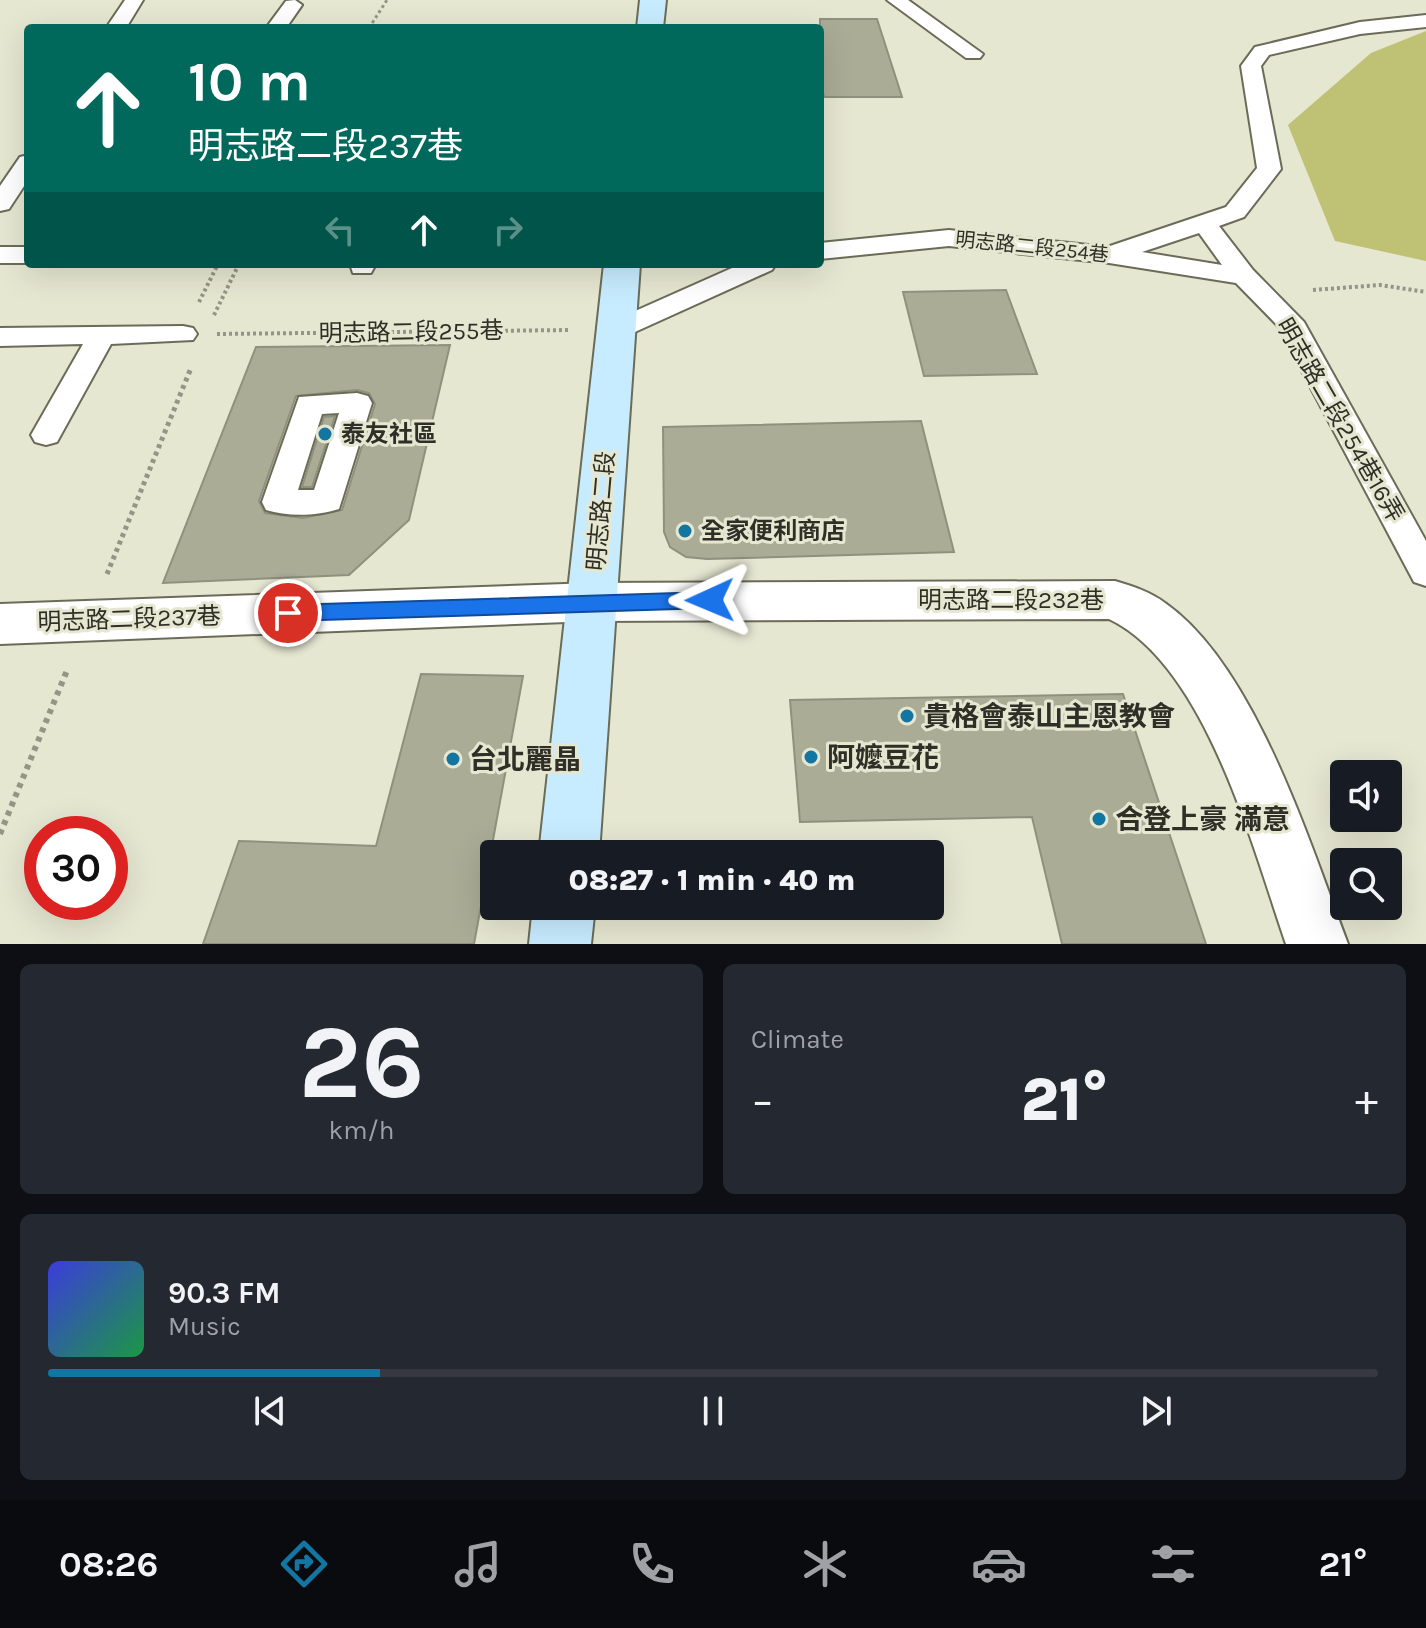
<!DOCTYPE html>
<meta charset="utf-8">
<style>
body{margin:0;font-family:Karla,"Noto Sans TC",sans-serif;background:#242831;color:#f1f3f6;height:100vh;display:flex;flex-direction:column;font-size:30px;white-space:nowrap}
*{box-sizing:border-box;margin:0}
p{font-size:26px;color:#9ea1a6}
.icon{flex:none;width:44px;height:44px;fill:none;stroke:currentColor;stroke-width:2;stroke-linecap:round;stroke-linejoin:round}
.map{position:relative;height:944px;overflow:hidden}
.details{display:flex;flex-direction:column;gap:20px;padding:20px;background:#0d0f14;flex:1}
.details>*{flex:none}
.banner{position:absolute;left:24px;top:24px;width:800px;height:244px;border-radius:8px;box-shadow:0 8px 32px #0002;background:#00695c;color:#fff;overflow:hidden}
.tools{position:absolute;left:1330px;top:760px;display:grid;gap:16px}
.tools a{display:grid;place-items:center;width:72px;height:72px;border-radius:8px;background:#171b24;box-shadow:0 8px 32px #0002;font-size:40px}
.speed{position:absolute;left:24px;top:816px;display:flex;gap:16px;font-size:40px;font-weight:700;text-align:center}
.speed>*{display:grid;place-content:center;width:104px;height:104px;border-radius:50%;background:#171b24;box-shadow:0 8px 32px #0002;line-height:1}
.speed .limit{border:12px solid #d22;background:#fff;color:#111}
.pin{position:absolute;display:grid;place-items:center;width:68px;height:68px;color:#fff;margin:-34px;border:4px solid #fff;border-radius:50%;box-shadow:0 2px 8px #0007}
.me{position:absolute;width:88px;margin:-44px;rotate:269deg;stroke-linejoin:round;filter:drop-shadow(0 0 6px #0008)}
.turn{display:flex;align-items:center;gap:28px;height:168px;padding:0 32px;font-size:36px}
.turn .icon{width:104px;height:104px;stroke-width:2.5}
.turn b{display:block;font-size:56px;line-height:68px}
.lanes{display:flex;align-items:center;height:76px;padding:0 32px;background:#0003;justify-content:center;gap:40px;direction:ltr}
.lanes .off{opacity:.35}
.big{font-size:60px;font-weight:800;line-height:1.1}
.details .widget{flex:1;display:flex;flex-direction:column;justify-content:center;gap:12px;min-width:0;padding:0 28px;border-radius:12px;background:#242831}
.details .dial{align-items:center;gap:0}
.dial b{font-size:104px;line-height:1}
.song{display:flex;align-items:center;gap:24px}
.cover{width:96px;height:96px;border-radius:12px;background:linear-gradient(135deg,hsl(240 70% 55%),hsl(140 70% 35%))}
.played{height:8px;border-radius:4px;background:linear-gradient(90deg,#1275a2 25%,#363941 25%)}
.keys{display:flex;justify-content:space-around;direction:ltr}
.heat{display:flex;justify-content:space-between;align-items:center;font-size:44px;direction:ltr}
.details .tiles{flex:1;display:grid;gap:20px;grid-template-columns:1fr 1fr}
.widget:last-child{grid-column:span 2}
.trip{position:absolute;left:480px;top:840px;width:464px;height:80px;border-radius:8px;background:#171b24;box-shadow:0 8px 32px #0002;font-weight:800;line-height:80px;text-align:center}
.dock{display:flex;height:128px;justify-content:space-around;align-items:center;background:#090b0e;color:#9ea1a6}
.dock .icon{width:56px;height:56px}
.dock .on{color:#1275a2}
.dock b{font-size:36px;color:#f1f3f6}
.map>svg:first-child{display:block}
.green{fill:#bfc174}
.building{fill:#aaac96;stroke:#90917c;stroke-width:2;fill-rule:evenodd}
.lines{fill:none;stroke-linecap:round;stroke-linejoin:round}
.service-casing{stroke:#6b6c58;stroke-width:4}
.minor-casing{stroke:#6b6c58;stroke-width:4}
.secondary-casing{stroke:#6b6c58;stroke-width:4}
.path-far3{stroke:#959586;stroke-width:3;stroke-dasharray:3 3;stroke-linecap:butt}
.path-far2{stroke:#959586;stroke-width:4;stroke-dasharray:3 3;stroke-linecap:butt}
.path-far1{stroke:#959586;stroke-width:5;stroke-dasharray:4 4;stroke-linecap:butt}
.path{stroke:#959586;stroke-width:6;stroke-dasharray:5 5;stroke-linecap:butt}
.service{fill:#fff;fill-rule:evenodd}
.minor{fill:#fff;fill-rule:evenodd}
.secondary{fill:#c8ecff;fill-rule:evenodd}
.route{fill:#1a73e8;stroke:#114b97;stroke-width:2}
.poi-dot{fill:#1275a2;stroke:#e6e7d1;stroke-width:3}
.labels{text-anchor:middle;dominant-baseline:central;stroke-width:6;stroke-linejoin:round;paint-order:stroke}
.far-street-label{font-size:20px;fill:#2f2f27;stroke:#e6e7d1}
.street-label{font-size:24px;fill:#2f2f27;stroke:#e6e7d1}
.poi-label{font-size:24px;font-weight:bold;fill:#2f2f27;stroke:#e6e7d1;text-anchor:start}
.near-poi-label{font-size:28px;font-weight:bold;fill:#2f2f27;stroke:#e6e7d1;text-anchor:start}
</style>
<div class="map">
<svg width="1426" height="944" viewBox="0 0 1426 944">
<rect width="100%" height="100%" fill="#e6e7d1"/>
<path class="green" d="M1426,31v230l-91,-20 -47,-116 83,-72z"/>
<path class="building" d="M820,19h57l25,78h-78l-4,-19z
M1006,290l31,84 -113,2 -21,-84z
M450,345l-41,175 -60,55 -186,8 93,-236zM357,390l12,3 6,11 -33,106 -39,8 -38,-5 -6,-12 37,-105z
M335,416l-23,71h-10l22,-70z
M921,421l33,131 -247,7 -21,-2 -16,-10 -6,-15 -1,-105z
M421,674l102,2 -49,268h-271l36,-103 137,5z
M1123,694l83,250h-144l-30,-127 -232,5 -10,-122z"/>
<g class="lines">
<defs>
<path id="service" d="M125,0h18l-17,28h-20z
M887,0h21l75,54 -3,4h-14z
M286,1l9,-1 7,5 -16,23h-20z
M1426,15v12l-66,7 -91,21 -8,11 20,103 -37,48 -25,9 34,44 51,52 122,219v45l-12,-4 -136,-256 -42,-43 -127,-20 -160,-17 -129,13v-16l129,-13 158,17 119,-40 31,-39 -16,-102 14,-19 105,-25zM1199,233l23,32 -80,-13z
M28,155v25l-19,29 -9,2v-25l20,-29z
M0,247h28v16h-28z
M350,264h26l-5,9h-18z
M741,264h35l-4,6 -146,66 -10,2 -10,-2 -4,-6 4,-6z
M183,326l10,2 4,6 -4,6 -82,4 -54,98 -11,3 -11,-3 -4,-7 52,-91 -83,2v-18z
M357,393l11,3 4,7 -33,106c-22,7 -51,8 -73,1l-4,-8 37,-105zM339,413l-25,77h-16l24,-76z"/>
<path id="minor" d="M1115,581c17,5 36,11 50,22 90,63 145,241 183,341h-62c-33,-95 -80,-279 -177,-325l-516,2 -593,23v-40l593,-21z"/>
<path id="secondary" d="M640,0h26l-3,28h-26z
M604,264h36l-41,590h-60z
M533,906h62l-4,38h-62z"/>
</defs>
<use href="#service" class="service-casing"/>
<use href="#minor" class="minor-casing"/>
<use href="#secondary" class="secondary-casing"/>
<path class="path-far3" d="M369,28l18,-28"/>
<path class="path-far2" d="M1313,290l67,-5 46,7
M199,302l19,-38
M214,315l25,-51
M217,334l354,-4"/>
<path class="path-far1" d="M107,574l84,-206"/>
<path class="path" d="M0,834l68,-166"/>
<use href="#service" class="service"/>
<use href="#minor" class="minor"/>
<use href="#secondary" class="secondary"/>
</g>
<path class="route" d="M710,592l7,3 3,5 -3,6 -7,2 -422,13 -7,-2 -3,-6 3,-5 7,-3z"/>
<g class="poi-dot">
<circle cx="325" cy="434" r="8"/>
<circle cx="685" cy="531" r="8"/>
<circle cx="907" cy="716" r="8"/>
<circle cx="811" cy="757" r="8"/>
<circle cx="453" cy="759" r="8"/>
<circle cx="1099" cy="819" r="8"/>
</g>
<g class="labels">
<g class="far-street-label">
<text transform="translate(1032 247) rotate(6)">明志路二段254巷</text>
</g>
<g class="street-label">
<text transform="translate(411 332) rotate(-1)">明志路二段255巷</text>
<text transform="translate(1340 420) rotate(60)">明志路二段254巷16弄</text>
<text transform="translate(601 511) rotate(-85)">明志路二段</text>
<text x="1011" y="600">明志路二段232巷</text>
<text transform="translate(129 619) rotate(-2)">明志路二段237巷</text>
</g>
<g class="poi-label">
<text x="341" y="434">泰友社區</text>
<text x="701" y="531">全家便利商店</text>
</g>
<g class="near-poi-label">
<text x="923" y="716">貴格會泰山主恩教會</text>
<text x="827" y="757">阿嬤豆花</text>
<text x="469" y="759">台北麗晶</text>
<text x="1115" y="819">合登上豪 滿意</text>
</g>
</g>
</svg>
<div class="tools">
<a><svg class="icon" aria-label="sound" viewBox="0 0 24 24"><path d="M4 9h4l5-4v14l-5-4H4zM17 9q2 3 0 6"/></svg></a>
<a><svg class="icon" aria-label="search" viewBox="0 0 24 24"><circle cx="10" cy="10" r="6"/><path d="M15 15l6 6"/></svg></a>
</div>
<div class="speed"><div class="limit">30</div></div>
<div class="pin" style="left:288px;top:613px;background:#d93025"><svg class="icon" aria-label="arrive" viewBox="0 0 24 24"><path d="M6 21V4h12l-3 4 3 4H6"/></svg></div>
<svg class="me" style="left:710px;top:600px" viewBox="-20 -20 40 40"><path d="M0-17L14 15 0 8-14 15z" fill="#1a73e8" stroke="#fff" stroke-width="4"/></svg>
<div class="trip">08:27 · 1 min · 40 m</div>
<div class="banner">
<div class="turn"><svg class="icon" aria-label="ahead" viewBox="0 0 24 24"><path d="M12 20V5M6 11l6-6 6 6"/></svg><div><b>10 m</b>明志路二段237巷</div></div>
<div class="lanes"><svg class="icon off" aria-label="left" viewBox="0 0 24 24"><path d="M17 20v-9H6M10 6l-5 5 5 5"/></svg><svg class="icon" aria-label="ahead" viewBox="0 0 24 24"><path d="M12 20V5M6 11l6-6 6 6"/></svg><svg class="icon off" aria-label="right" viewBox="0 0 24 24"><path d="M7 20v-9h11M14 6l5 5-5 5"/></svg></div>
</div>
</div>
<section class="details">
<div class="tiles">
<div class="widget dial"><b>26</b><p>km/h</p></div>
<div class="widget"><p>Climate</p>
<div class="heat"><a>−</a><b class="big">21°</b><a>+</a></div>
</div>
<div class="widget">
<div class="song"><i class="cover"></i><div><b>90.3 FM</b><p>Music</p></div></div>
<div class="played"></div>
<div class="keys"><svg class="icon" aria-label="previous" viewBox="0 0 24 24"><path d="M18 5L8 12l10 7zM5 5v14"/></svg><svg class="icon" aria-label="pause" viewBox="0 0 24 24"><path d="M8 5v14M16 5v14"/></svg><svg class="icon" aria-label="next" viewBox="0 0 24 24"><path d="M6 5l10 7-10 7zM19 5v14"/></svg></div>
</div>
</div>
</section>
<nav class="dock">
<b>08:26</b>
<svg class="icon on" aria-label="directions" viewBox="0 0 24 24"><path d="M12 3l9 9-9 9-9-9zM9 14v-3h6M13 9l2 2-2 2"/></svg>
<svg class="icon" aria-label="music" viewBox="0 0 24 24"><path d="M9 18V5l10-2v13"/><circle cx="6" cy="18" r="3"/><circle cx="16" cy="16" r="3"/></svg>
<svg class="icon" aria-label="phone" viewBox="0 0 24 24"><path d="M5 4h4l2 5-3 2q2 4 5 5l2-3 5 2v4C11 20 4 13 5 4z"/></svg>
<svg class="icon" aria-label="climate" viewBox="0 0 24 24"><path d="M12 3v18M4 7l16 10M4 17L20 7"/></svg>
<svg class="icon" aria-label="car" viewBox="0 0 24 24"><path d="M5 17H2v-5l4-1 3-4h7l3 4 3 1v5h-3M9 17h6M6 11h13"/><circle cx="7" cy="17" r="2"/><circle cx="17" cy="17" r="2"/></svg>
<svg class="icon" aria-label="filters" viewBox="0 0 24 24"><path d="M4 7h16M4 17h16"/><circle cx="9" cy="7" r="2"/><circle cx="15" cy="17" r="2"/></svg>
<b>21°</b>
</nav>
